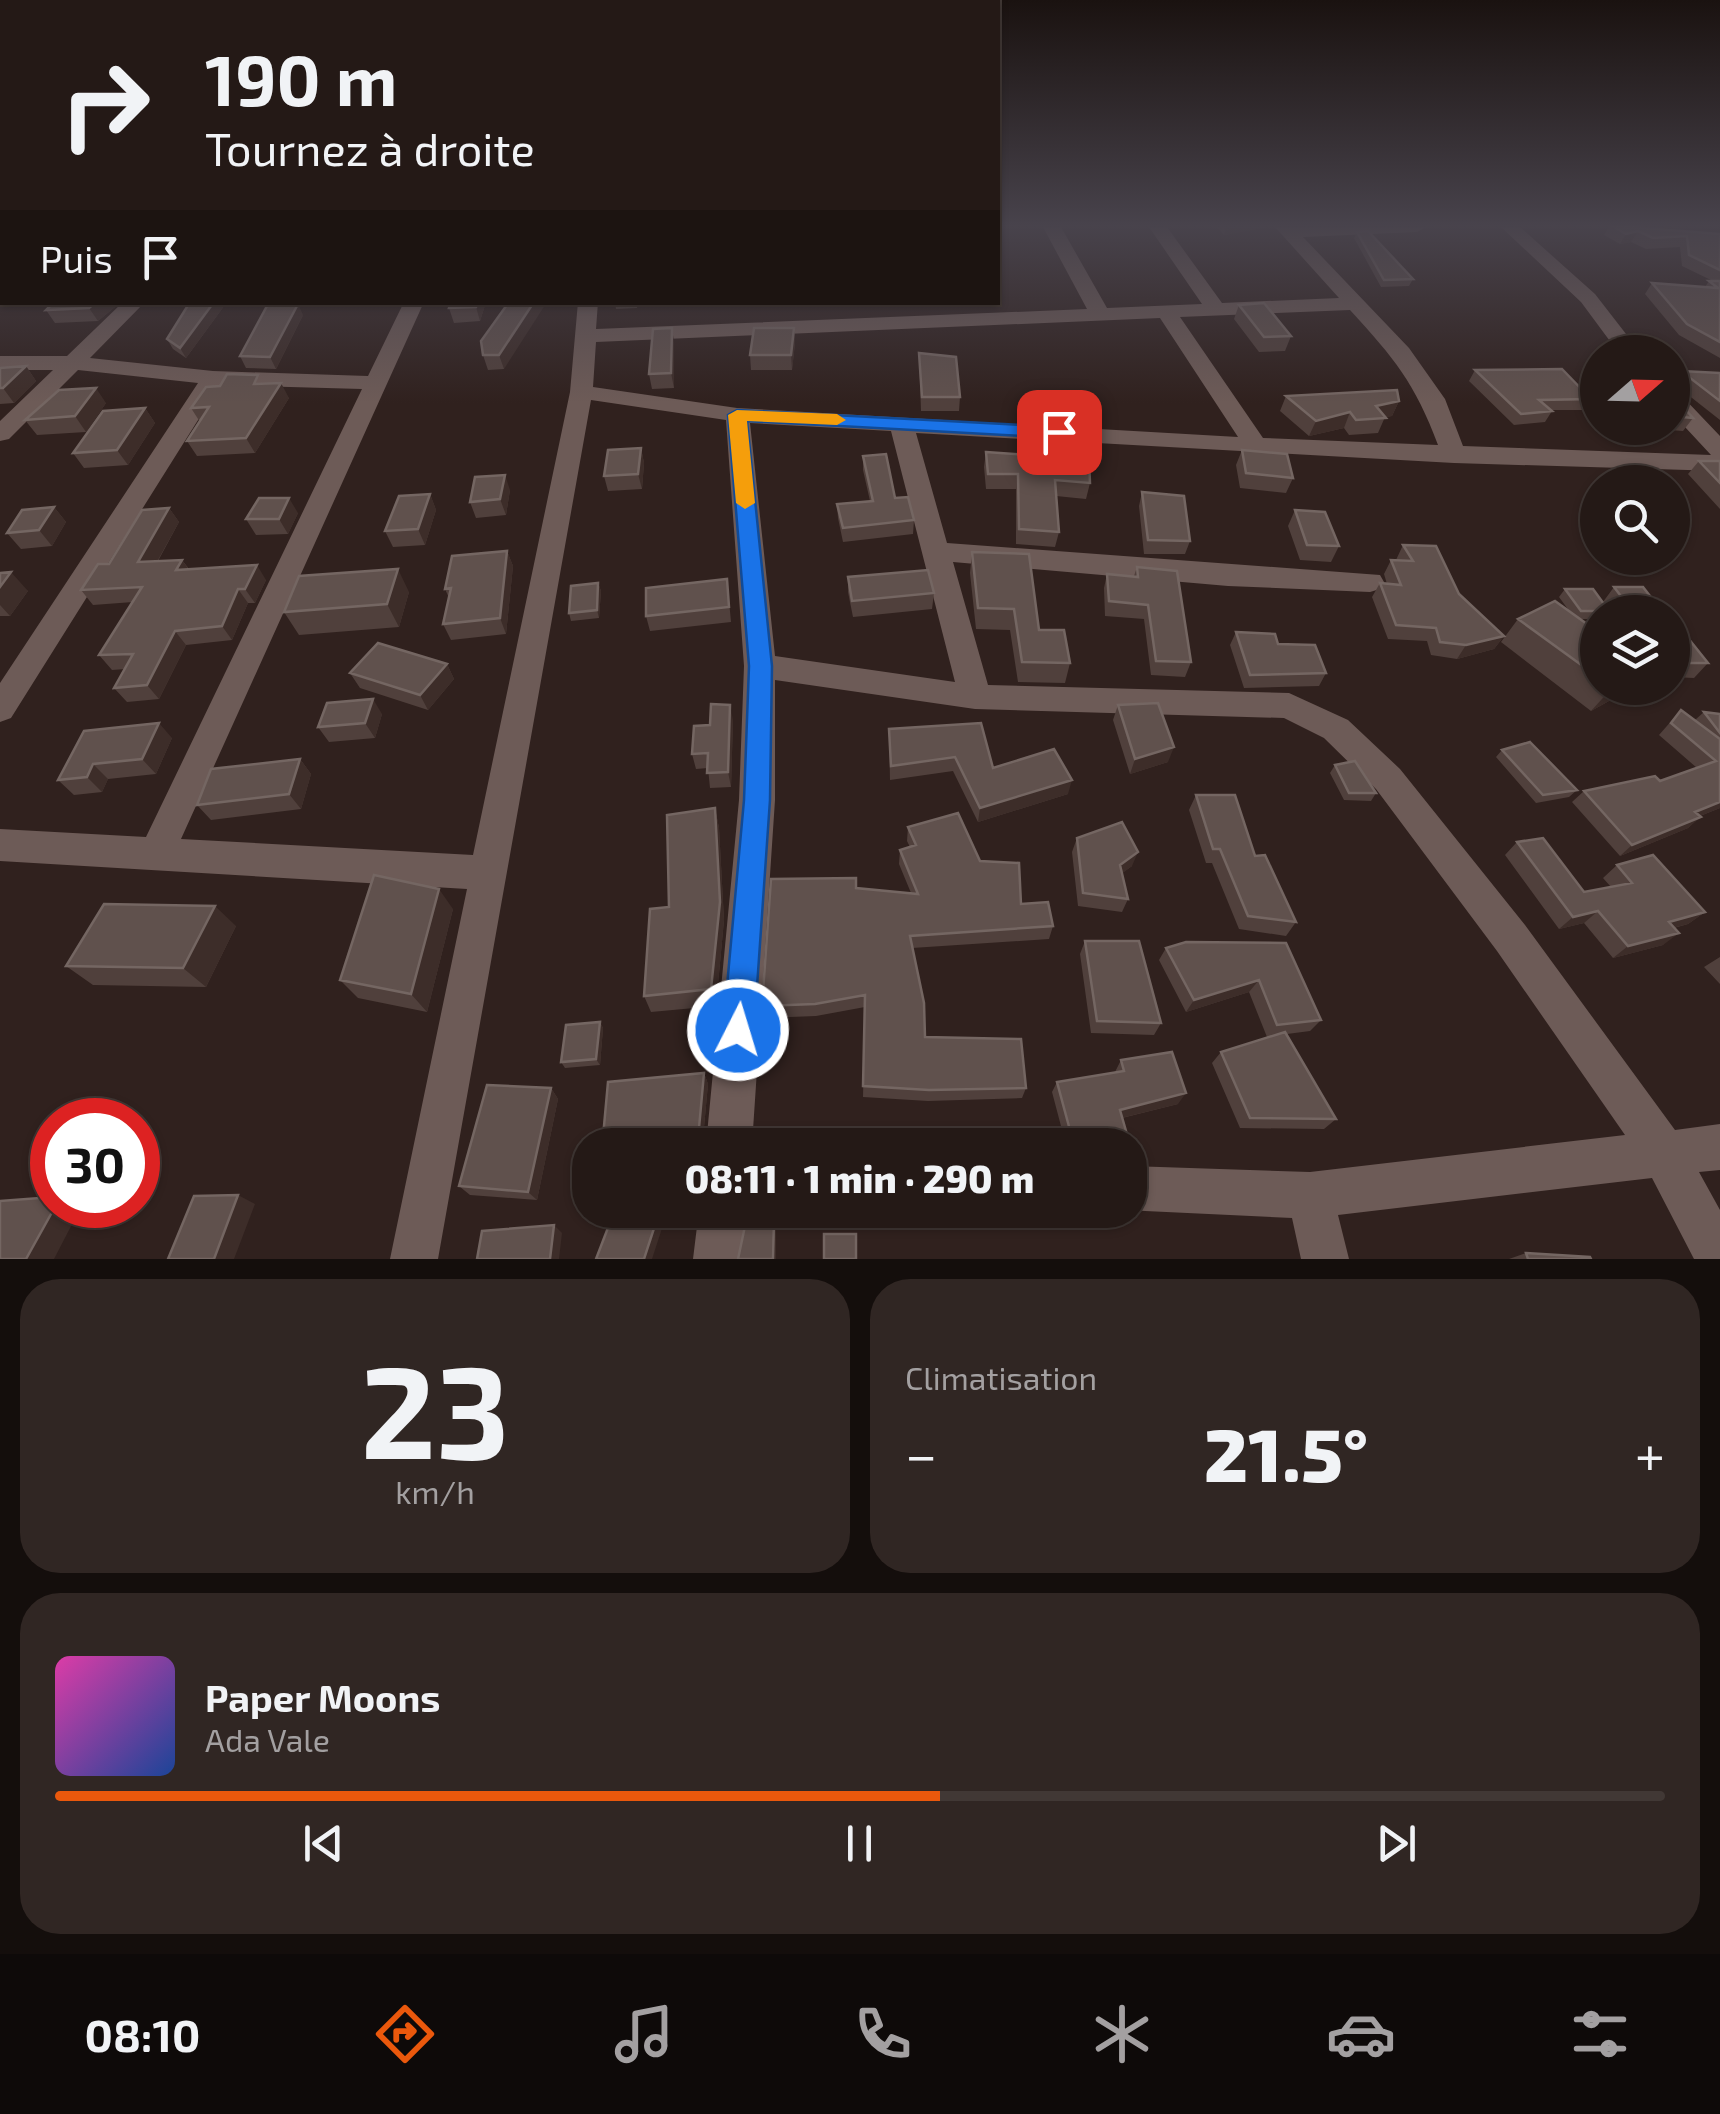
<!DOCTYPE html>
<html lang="fr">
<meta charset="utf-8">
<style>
body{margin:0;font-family:"Exo 2",sans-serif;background:#302623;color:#f1f3f6;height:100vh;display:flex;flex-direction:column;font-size:38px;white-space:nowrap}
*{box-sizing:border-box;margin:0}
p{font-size:32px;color:#a3a0a1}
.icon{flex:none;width:55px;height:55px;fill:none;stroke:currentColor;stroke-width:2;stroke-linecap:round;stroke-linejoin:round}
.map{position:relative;height:1259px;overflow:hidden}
.panel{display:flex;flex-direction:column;gap:20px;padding:20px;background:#140e0c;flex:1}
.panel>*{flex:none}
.banner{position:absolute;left:0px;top:0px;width:1000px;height:305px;box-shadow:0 2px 8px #0004,0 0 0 2px #413835;background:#241916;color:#f1f3f6;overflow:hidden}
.needle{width:65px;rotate:70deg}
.controls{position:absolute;left:1580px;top:335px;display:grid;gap:20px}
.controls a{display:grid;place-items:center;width:110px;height:110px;border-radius:50%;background:#241916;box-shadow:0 2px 8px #0004,0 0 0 2px #413835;font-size:50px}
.speed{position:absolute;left:30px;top:1098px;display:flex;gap:20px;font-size:50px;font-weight:700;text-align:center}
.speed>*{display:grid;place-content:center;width:130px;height:130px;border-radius:50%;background:#241916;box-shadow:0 2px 8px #0004,0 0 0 2px #413835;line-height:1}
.speed .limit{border:15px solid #d22;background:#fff;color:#111}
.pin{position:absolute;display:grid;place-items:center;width:85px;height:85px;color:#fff;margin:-42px;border-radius:20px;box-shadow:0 5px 15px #0006}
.me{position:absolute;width:110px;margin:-55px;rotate:5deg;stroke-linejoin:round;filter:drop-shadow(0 0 8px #0008)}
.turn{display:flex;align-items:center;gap:35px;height:210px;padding:0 40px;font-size:45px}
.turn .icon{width:130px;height:130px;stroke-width:2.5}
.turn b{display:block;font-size:70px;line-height:85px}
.then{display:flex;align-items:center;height:95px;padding:0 40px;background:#0003;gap:20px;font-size:38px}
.big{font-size:75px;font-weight:800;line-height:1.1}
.panel .widget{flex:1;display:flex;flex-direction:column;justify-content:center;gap:15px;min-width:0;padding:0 35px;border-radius:40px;background:#302623}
.panel .dial{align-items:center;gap:0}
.dial b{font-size:130px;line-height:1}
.song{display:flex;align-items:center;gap:30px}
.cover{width:120px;height:120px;border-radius:15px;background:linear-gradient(135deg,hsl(320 70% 55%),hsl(220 70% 35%))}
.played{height:10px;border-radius:5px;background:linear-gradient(90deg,#ea580c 55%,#413835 55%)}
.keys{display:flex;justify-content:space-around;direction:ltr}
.heat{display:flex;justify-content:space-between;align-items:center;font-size:55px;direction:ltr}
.panel .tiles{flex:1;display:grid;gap:20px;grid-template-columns:1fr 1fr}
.widget:last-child{grid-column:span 2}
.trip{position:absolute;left:572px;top:1128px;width:575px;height:100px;border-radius:40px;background:#241916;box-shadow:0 2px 8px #0004,0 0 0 2px #413835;font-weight:800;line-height:100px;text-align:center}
.menu{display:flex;height:160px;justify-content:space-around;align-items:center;background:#0e0a09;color:#a3a0a1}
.menu .icon{width:70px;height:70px}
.menu .current{color:#ea580c}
.menu b{font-size:45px;color:#f1f3f6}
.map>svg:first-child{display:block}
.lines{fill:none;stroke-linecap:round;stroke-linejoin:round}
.minor{fill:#6d5b57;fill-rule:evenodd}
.wall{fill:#50403c}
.shaded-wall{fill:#3d2d29}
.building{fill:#60514d;stroke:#746662;stroke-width:2.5}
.route{fill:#1a73e8;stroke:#114b97;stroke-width:2.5}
.slow{fill:#f59e0b}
</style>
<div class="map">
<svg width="1720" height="1259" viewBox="0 0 1720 1259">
<rect width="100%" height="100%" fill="#30211e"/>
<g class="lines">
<path class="minor" d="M1043,227h18l46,81 95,-4 -53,-77h18l55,76 117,-5 -64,-71h151l-9,5 -114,5 106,111 36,51 18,47 248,9 -39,-42v-21l8,2 40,42v35l-266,-8 -538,-30 31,110 433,32 4,7 -4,7 -10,3 -142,-6 -275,-24 35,123 301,8 59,27 52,49 125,156 150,205 45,-6v46l-21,2 21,38v49h-26l-42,-81 -314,37 11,44h-48l-9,-41 -168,-8h6v-44l180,6 315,-37 -128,-184 -121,-162 -52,-51 -40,-20 -309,-9 -200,-29v120l-23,345h-46l33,-345 5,-134 -18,-246 -135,-20 -153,859h-48l77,-370 -467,-28v-32l146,8 216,-448 -142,-4 -209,333 -11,4v-39l198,-300 -120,-13 -69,69 -9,2v-20l53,-51h-53v-14h67l56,-54h22l-55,56 123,13 155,5 36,-74h20l-243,537 292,16 97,-463 8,-90h20l-2,27 491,-20zM1350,310c44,48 65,73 88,135l-175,-7 -83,-121zM1160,318l78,119 -501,-29 -144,-21 3,-45zM750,423l141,8 64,251 -180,-26z
M1501,227h19l75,67 45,58h-22l-37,-50z
M2,283v13l-2,1v-13z
M699,1210h48l-6,49h-48z"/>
</g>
<path class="wall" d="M1217,227h50l-43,8z
M1609,227h22l89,7v124l-41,-23 -34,-41 7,-11 53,4 4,-6h4l-31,-15 -2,-19 -34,2 -15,-7 -11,2 -16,-9z
M1357,232l56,47 -4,7 -28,1 -27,-49z
M121,302l-23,19 -43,2 -9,-13z
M190,302h37l-41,56 -13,-9 -6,-10z
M486,302l-6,19 -26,2 -5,-15z
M509,302l-5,67 -16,1 -5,-15z
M615,302h23l-1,6 -21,1z
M1239,305l52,31 -6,15 -26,1 -25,-33z
M303,315l-27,54 -30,-1 -6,-12z
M794,328l1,15 -3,27h-41l-1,-15z
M674,342v46l-22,1 -3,-15z
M919,353l41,44 -1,14h-38z
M26,366l10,15 -22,22 -14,1v-36z
M1475,370l116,29 -7,11h-34l2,1 -7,11 -31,3 -45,-44z
M1681,371l39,2v47l-47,-37z
M263,384l26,14 -34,55 -58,3 -10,-15 13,-19 -9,-14z
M1672,394l21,24 -10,13 -42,-3h31z
M1286,396l113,5 -7,15 -7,1 -7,16 -29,2 -5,-7 -35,8 -29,-25z
M106,403l-20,29 -49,3 -12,-15z
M145,408l10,15 -27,42 -44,3 -11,-15z
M641,448l3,15 -2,26 -34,2 -4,-15z
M1242,450l51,28 -7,15 -46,-5 -4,-23z
M986,452l104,31 -4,16 -30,-3 3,36 -4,15 -39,-3v-55h-30l-2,-22z
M863,456l51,64 -1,14 -70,8 -5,-24 -1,-14 33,-3 -7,-31z
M1699,461h21v48l-32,-35z
M510,490l-4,25 -30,3 -6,-16z
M1142,492l48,49 -5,13h-41l-5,-48z
M430,494l6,16 -11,35 -32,2 -8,-16z
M54,507l12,15 -14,24 -31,3 -14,-16z
M169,508l10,14 -21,39 24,-1 7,9 77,11 -11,23h-7l-16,37 -46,5 -27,54 -32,3 -13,-14 11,-19 -13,1 -13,-15 34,-53 -40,3 -12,-15z
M1295,510l44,36 -8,16 -31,-2 -12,-34z
M298,513l-10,21 -32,1 -10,-16z
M1403,545l101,91 -10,13 -37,10 -26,-4 -4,-14 -39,-2 -16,-42 8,-14 7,1 -3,-10 7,-14h5z
M507,551l6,15 -7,68 -55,6 -8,-16 6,-26 -4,-9z
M972,552l98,111 -5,20 -47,-1 -8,-52 -34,-1 -6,-56z
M1137,567l54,95 -6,15 -34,-2 -7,-56 -39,-3 -1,-28 3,-14 27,2z
M0,573l28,18 -18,25h-10z
M848,577l86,16 -2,16 -79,8 -5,-25z
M727,579l4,43 -81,9 -4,-15z
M598,583l3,8 -2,27 -28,3 -2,-8z
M1614,587l43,18 11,7h-58l-1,-1 -1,1h-10v7h-19l19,13v56h33l-4,3 -36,20 -90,-69 17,-23 52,-7 -11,-15 6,-8 38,13z
M409,592l-10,35 -100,8 -15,-23z
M1672,618l36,45 -14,15 -22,-1z
M1236,632l42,12 48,29 -7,13 -75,2 -14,-43z
M447,664l7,15 -26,31 -68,-22 -10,-15z
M1118,705l50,57 -38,12 -17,-54z
M1681,710l14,10 9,-8 16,2v94l-20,8 -12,12 -68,28 -48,-54 12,-11 76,-10 37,-13 -38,-33z
M382,714l-7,24 -46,4 -11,-15z
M733,720l-2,67 -21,1 -2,-20 -12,1 -4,-15 18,-29z
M889,729l104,39 75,26 -90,28 -25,-51 -63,9z
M84,731l88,7 -16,36 -48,5 -6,13 -28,3 -16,-15z
M1502,750l75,40 -8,7 -33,6 -40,-46z
M300,759l11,15 -10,35 -90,11 -14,-15z
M1335,765l41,28 -5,8 -27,-1 -14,-27z
M1196,795l59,61 41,66 -10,14 -47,-7 -27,-66h-6l-17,-53z
M715,808l4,20 5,92 -8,86 -65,6 -7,-16 25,-89z
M908,827l72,34 41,43 32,22 -4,13 -137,9 13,89 101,51 -4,10 -94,3 -65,-4 2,-90 -49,9 -52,2 -2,-12 94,-118 55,5 -12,-29 1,-14 10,-3 -3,-6z
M1077,838l55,28 -10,7 6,26 -6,13 -44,-6 -6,-54z
M1517,842l67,50 27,-5 -8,-9 14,-13 88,47 -17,12 -14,4 -11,17 -50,13 -29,-35 -25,6 -54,-74z
M453,909l-26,103 -69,-14 -18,-18z
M236,926l-30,61 -113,-2 -27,-19z
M1085,941l76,82 -7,12 -63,-2 -11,-79z
M1286,943l35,77 -11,11 -23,3 49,85 -12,10 -84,-1 -28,-65 9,-11 46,-15 -18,-45 -63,20 -27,-52 7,-12z
M1720,957v27l-16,-17z
M600,1022l3,6 -3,37 -35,3 -4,-6z
M1121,1060l57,44 -56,14 6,20 -5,7h-57l-14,-53 5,-10 58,-10z
M704,1073l4,11 -5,54 -12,1 -2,6h-80l-6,-8z
M551,1088l7,11 -21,101 -67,-5 -11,-9z
M1526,1253l65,6h-82z"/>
<path class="shaded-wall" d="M1226,227h41l-43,8z
M1638,231l-7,11 -11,2 6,-10z
M96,302h25l-23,19 -9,-13z
M214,302h13l-41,56 -6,-10z
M477,302h9l-6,19 -4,-14z
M534,302h13l-43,67 -5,-14z
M298,304l5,11 -27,54 -6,-12z
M672,328l2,14v46l-3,-15z
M794,328l1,15 -3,27 -1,-15z
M26,366l10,15 -22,22 -11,-15z
M281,383l8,15 -34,55 -9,-15z
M96,388l10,15 -20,29 -11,-16z
M1399,401l-7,15 -10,2 -6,-12z
M145,408l10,15 -27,42 -11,-15z
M1350,412l-6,16 -35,8 7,-15z
M641,448l3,15 -2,26 -4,-15z
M505,475l5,15 -4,25 -6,-16z
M430,494l6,16 -11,35 -7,-16z
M289,498l9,15 -10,21 -9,-15z
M54,507l12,15 -14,24 -13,-16z
M169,508l10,14 -30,54 -11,-14z
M507,551l6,15 -7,68 -6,-16z
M182,560l10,14 -16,-4z
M257,565l9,15 -11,23 -10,-14z
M398,569l11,23 -10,35 -12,-23z
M11,572l17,19 -18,25 -10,-11v-18z
M598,583l3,8 -2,27 -2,-8z
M238,589l10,14 -16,37 -10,-14z
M175,631l11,14 -27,54 -12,-14z
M1504,636l-10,13 -37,10 9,-14z
M447,664l7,15 -26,31 -8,-15z
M1612,688h19l-4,3 -36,20z
M373,699l9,15 -7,24 -10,-15z
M730,705l3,15 -2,67 -3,-15z
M159,723l13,15 -16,36 -14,-15z
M1174,747l-6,15 -38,12 5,-15z
M300,759l11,15 -10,35 -12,-15z
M93,764l15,15 -6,13 -15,-15z
M1072,780l-4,14 -90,28 2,-14z
M1720,802v6l-38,15 13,-11z
M715,808l4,20 5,92 -8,86 -5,-17z
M1701,817l-13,11 -68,28 12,-11z
M1138,852l-6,14 -17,13 5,-14z
M439,889l14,20 -26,103 -16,-18z
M215,906l21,20 -30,61 -23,-19z
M1598,911l-14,12 -25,6 14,-12z
M1705,912l-17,12 -35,9 16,-11z
M1679,933l-16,12 -50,13 15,-12z
M1259,980l-10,12 -63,20 8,-12z
M600,1022l3,6 -3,37 -4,-6z
M704,1073l4,11 -5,54 -4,-10z
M551,1088l7,11 -21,101 -9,-8z
M1186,1093l-8,11 -65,16 7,-10z
M686,1129l5,10 -2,6h-8z
M238,1195l17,9 -21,55h-20z
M56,1205h26l-28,54h-28z
M660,1210h8l-16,49h-8z
M774,1220l2,8v31h-3z
M554,1225l8,8 -3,26h-9z"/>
<path class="building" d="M1614,227h17l89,7v36l-31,-15 -2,-19 -34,2 -15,-7 -12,3z
M1368,231l45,48 -29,1 -27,-48z
M1709,281h11v61l-33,-18 -35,-41 66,5z
M54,302h42l-7,6 -43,2z
M190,302h24l-34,46 -13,-9z
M451,302h26l-1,5 -27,1z
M509,302h25l-35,53h-16l-2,-14z
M1264,303l27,33 -27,1 -25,-32z
M298,304l-28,53 -30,-1 27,-50z
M672,328l-1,45 -22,1 4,-45z
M754,328h40l-3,27h-41z
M919,353l37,4 4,40h-38z
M26,366l-23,22h-3v-20z
M1562,369l29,30 -52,1 13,11 -31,3 -46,-44z
M1681,371l39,2v28z
M227,374l31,1 -4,9 27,-1 -35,55 -59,3 22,-34 -18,1 15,-21 14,-1z
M96,388l-21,28 -50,4 34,-30z
M1397,390l2,11 -23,5 10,12 -30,2 -6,-8 -34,9 -30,-25z
M1672,394l21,24 -21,-2z
M145,408l-28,42 -44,3 30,-42z
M641,448l-3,26 -34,2 4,-26z
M1242,450l45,4 6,24 -47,-5z
M986,452l103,7 1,24 -35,-3 4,52 -40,-3 -1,-55h-30z
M886,454l9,44 13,-1 6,23 -71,8 -6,-24 36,-3 -10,-45z
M1699,461h21v22z
M505,475l-5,24 -30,3 5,-25z
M1142,492l42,4 6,45 -42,-1z
M430,494l-12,35 -33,2 14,-35z
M259,498h30l-10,21h-33z
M54,507l-15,23 -32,3 15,-23z
M169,508l-31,54 44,-2 -6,10 81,-5 -12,24h-7l-16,37 -47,5 -28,54 -33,3 19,-34 -34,1 43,-68 -61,3 17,-26h11l33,-54z
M1295,510l30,2 14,34 -32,-1z
M1403,545l33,1 23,48 45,42 -38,9 -26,-3 -4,-14 -40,-3 -16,-42 21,2 -10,-25 22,1z
M507,551l-7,67 -57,6 8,-36 -6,1 7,-33z
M972,552l57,2 10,76h25l6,33 -48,-1 -8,-53 -36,-1z
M1137,567l40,4 14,91 -35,-1 -8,-56 -39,-4 -2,-27 31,3z
M398,569l-11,35 -103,8 15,-36z
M928,570l6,23 -82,8 -4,-24z
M11,572l-11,15v-14z
M727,579l2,28 -83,9v-28z
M598,583l-1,27 -28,3 2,-27z
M1614,587h29l14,18h5l6,7h-35z
M1565,589h28l16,22h-28z
M1555,601l43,31v45l-80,-58z
M1672,618l36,45h-36z
M1236,632l39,2 3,10 37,1 11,28 -76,2z
M378,643l69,21 -27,31 -70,-22z
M373,699l-8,24 -47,4 9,-24z
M1158,703l16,44 -39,12 -17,-54z
M711,704l19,1 -2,67 -21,1 1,-20 -16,1 2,-28 16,-1z
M1681,710l39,29v63l-25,10 6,5 -69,28 -48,-54 71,-15 5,5 56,-20 -45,-38z
M1704,712l16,2v19z
M159,723l-17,36 -49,5 -6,13 -29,3 26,-49z
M981,723l12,45 61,-19 18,31 -92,28 -25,-51 -64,9 -2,-37z
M1530,742l47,48 -34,5 -41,-45z
M300,759l-11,35 -92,11 14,-36z
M1355,761l21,32h-27l-14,-28z
M1196,795h39l20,61 10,-1 31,67 -48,-6 -28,-67h-7z
M715,808l5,94 -9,87 -67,7 6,-87 19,-2 -2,-92z
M958,813l22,48 39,2 2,41 27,-2 5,24 -143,10 14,67 1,34 96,2 5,49 -97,2 -66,-4 2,-91 -50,9 -53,2 9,-127 85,-1v10l62,6 -18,-44 16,-5 -8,-18z
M1122,822l16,30 -18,13 8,34 -45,-6 -6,-55z
M1543,838l41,54 48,-9 -15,-18 36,-10 52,57 -36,10 10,11 -51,13 -30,-35 -25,6 -56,-75z
M374,875l65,14 -28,105 -71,-14z
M104,904l111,2 -32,62 -117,-2z
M1085,941h54l22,82 -64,-2z
M1186,942l100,1 35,77 -44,5 -18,-45 -65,20 -28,-52z
M600,1022l-4,37 -35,3 5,-37z
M1285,1032l51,87 -86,-1 -29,-66z
M1172,1052l14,41 -66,17 8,28 -43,7h-11l-17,-63 67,-11 -3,-11z
M704,1073l-5,55 -13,1 -5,16h-43l4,-12 -39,4 5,-55z
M487,1085l64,3 -23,104 -69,-6z
M238,1195l-24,64h-46l26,-63z
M52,1197v8h4l-30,54h-26v-58z
M639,1210h21l-16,49h-48l15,-39 28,-3z
M774,1220l-1,39h-35l7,-33z
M554,1225l-4,34h-73l5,-28z
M824,1234h32v25h-32z
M1526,1253l64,4 1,2h-63z"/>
<linearGradient id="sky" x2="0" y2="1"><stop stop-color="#1a1210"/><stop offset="0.56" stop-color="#48434c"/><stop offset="1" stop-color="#48434c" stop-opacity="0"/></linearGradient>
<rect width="1720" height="403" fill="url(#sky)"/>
<path class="route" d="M737,410l322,17 9,5 -9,6 -312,-17 25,245 -2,134 -16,230 -4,11 -12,5 -11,-5 -4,-11 21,-230 5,-134 -21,-251z"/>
<path class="slow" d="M737,410l100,4 9,6 -9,5 -90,-4 8,82 -10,6 -9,-6 -8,-88z"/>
</svg>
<div class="controls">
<a><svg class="needle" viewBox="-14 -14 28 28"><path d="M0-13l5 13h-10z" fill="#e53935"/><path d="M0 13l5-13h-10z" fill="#a3a0a1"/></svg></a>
<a><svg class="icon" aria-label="search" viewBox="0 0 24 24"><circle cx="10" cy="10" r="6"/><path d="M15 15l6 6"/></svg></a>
<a><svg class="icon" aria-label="layers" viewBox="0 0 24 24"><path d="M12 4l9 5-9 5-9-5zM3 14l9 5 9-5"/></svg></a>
</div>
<div class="speed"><div class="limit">30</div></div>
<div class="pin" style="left:1059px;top:432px;background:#d93025"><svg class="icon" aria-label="arrive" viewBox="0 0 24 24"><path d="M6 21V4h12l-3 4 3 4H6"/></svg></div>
<svg class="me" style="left:738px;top:1030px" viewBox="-20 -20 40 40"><circle r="17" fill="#1a73e8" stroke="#fff" stroke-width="3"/><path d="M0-11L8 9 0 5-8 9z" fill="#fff"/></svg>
<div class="trip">08:11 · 1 min · 290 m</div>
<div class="banner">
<div class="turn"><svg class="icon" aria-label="right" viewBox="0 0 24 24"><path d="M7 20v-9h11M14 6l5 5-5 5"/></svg><div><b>190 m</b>Tournez à droite</div></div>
<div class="then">Puis<svg class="icon" aria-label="arrive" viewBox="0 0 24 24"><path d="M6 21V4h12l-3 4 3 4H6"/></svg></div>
</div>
</div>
<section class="panel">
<div class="tiles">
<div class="widget dial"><b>23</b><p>km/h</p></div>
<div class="widget"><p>Climatisation</p>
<div class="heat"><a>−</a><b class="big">21.5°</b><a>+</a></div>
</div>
<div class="widget">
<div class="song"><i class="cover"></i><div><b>Paper Moons</b><p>Ada Vale</p></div></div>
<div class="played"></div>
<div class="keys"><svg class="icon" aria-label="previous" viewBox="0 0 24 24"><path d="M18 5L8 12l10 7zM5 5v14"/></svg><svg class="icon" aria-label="pause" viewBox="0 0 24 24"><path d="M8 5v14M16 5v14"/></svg><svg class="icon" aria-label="next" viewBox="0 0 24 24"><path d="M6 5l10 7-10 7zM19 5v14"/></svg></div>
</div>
</div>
</section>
<nav class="menu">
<b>08:10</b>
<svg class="icon current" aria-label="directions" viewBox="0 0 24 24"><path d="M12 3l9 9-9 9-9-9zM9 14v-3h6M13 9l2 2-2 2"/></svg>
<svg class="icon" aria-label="music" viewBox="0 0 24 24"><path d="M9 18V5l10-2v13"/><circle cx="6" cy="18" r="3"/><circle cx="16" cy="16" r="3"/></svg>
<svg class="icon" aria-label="phone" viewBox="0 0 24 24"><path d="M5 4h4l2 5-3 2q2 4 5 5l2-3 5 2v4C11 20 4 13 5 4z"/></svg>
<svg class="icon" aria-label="climate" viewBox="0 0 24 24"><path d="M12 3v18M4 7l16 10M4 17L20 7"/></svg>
<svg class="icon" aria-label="car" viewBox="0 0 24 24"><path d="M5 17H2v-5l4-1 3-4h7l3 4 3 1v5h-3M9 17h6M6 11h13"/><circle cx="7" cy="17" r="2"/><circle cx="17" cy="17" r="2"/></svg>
<svg class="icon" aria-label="filters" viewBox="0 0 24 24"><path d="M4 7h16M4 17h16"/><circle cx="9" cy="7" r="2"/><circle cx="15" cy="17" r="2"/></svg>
</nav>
